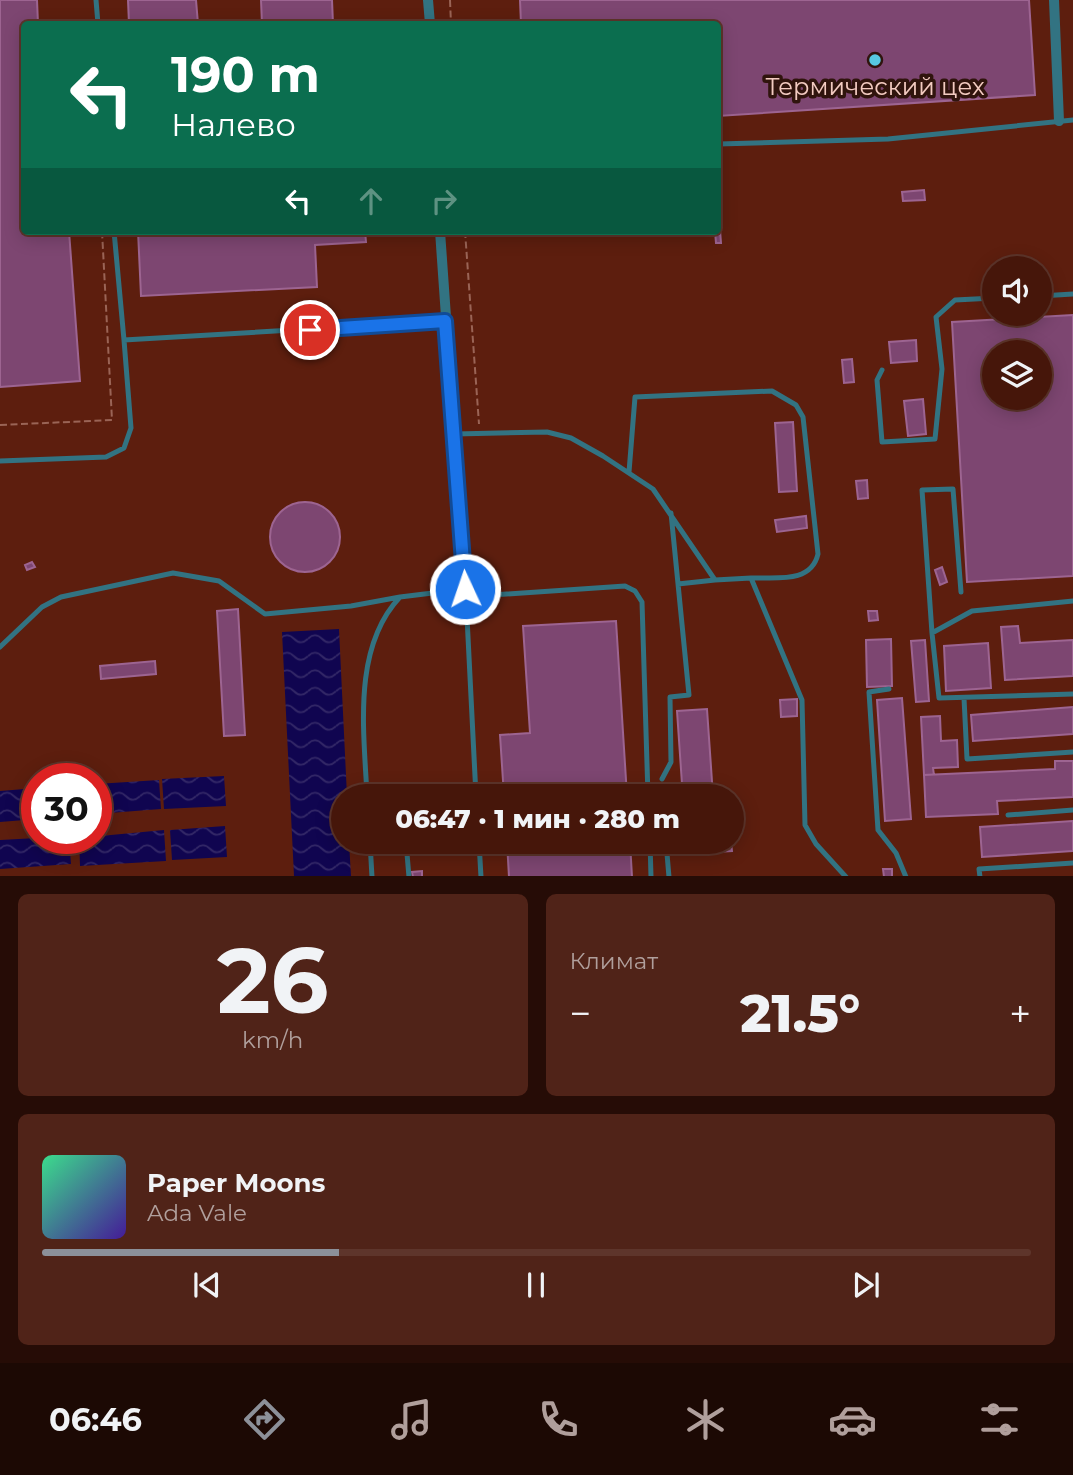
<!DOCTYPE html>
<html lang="ru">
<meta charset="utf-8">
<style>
body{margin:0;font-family:Montserrat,sans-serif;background:#502318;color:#f1f3f6;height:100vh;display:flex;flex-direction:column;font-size:26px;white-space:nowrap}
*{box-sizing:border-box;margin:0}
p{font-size:23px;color:#b09f9c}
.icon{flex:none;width:38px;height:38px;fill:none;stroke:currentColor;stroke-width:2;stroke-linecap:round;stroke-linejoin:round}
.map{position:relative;height:876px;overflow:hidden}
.drawer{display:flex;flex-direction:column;gap:18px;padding:18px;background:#260c06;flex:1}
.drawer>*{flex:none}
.guide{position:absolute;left:21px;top:21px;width:700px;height:214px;border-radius:7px;box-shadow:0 4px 18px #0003,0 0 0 2px #5e352b;background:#0b6e4f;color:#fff;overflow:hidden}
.tools{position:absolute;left:982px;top:256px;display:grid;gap:14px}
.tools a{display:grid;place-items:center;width:70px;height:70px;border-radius:50%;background:#46160a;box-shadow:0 4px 18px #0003,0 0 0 2px #5e352b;font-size:35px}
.speed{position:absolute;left:21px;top:763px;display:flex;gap:14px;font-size:35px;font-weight:700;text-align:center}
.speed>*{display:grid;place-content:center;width:91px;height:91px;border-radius:50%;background:#46160a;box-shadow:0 4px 18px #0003,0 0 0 2px #5e352b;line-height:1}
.speed .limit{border:10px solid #d22;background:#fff;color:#111}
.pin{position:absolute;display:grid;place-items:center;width:60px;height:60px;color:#fff;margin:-30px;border:4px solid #fff;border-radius:50%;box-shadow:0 2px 7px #0007}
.me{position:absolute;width:77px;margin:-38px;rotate:357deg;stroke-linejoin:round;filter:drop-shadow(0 0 5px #0008)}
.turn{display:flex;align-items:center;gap:24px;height:147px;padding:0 35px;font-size:32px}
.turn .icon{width:91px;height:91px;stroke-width:2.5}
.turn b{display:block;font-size:49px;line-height:60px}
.lanes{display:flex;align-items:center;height:66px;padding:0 35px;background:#0003;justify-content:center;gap:35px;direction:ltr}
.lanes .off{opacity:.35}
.big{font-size:52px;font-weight:800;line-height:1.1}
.drawer .widget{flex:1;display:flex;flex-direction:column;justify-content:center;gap:10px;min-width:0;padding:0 24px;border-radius:10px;background:#502318}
.drawer .dial{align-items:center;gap:0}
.dial b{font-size:91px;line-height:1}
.song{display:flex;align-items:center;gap:21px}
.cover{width:84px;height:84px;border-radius:10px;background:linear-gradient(135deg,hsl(150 70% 55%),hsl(260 70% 35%))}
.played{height:7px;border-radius:4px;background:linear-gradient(90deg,#8c9099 30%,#5e352b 30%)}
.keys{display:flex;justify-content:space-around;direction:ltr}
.heat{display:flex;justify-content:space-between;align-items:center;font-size:38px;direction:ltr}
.drawer .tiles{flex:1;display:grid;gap:18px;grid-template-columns:1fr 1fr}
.widget:last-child{grid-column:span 2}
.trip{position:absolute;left:331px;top:784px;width:413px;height:70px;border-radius:35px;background:#46160a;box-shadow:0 4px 18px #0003,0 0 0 2px #5e352b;font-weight:800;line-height:70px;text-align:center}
.tab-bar{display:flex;height:112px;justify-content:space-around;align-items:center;background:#1c0904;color:#b09f9c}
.tab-bar .icon{width:49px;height:49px}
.tab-bar .current{color:#8c9099}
.tab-bar b{font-size:32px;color:#f1f3f6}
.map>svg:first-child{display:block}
.water{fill:url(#water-waves)}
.building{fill:#7d4671;stroke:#9d6491;stroke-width:2;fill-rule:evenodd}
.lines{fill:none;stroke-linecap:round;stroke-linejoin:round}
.path{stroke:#9a6456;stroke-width:2;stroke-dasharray:7 3.5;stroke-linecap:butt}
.lane{stroke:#327382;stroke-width:5}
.street{stroke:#327382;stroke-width:10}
.route-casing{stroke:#114b97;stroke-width:18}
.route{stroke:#1a73e8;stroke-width:12}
.poi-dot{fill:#57c9e2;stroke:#30140d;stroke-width:2.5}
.labels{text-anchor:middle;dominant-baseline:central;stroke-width:7;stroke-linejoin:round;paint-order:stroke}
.poi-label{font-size:24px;fill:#f3cbc1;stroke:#30140d}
</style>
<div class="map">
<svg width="1073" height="877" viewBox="0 0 1073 877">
<defs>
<pattern id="water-waves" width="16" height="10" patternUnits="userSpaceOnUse" patternTransform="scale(1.75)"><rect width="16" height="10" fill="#100550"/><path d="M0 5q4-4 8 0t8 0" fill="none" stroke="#332867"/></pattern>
</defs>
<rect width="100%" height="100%" fill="#5d1e0e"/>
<path class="water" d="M339,629l8,167h-4v46h6l2,34h-57l-12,-244z
M224,776l2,30 -62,3 -2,-30z
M159,780l2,29 -65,5v-30z
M37,788v31l-37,3v-31z
M225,826l2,31 -55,3 -2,-30z
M164,830l2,31 -86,5 -1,-28z
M37,838h32l2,26 -71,5v-29z"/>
<path class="building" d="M0,0h37l1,24h-14v207h45l11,150 -80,6z
M128,0h68l2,24h-69z
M261,0h71l1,24h-71z
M520,0h509l6,95 -317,21v-92h-197z
M924,190l1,10 -22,1 -1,-9z
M720,230l1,13h-5l-1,-12z
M138,231h227l1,11 -51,3 2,42 -176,9z
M1073,315v261l-106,6 -15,-260zM994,352h46v45h-46z
M916,340l1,21 -26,2 -2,-21z
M852,359l2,23 -10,1 -2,-23z
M923,399l3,35 -18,2 -4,-35z
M793,422l4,69 -18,1 -4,-69z
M867,480l1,18 -10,1 -2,-18z
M270 537a35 35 0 1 1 70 0a35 35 0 1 1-70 0Z
M806,516l1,12 -30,4 -2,-12z
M32,562l3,5 -8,3 -2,-5z
M942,567l5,15 -7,3 -5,-15z
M238,609l7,126 -21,1 -7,-125z
M868,611h9l1,9 -9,1z
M616,621l11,175h-123l-4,-61 30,-2 -7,-107z
M1018,626l2,17 53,-3v36l-68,4 -4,-53z
M891,639l1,47 -25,1 -1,-47z
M925,640l4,61 -13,1 -5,-61z
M988,643l3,45 -45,3 -2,-45z
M155,661l1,13 -55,5 -1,-13z
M902,698l9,121 -26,2 -8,-121z
M797,699v17l-16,1 -1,-17z
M1073,707v27l-100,7 -2,-26z
M707,709l6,87h-54v-10l23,-2 -5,-73z
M940,716l1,25 16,-1 1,27 -25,1 1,7h-10l-3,-58z
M1055,761h18v36l-76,4 1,13 -72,3 -2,-42 131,-6z
M1073,821v30l-91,6 -2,-30z
M507,842h123l2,35h-123z
M693,842h38l1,9 -38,2z
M883,869h9v8h-8z
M422,871v6h-9l-1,-5z"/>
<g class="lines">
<path class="path" d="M450,0l1,24
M465,231l14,193
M0,425l112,-5 -10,-189"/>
<path class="lane" d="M96,0l2,24
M718,144l170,-5 185,-19
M114,231l10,109
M1040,296l33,-2
M882,370l-5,10 5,62 53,-3 7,-70 -6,-52 19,-17 39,-2
M455,434l92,-2 24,6 32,18 50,33 62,91 36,-2 51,122 3,125 11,19 30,33
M0,461l106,-4 18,-9 7,-20 -7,-88 321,-19
M629,472l6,-75 137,-6 24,14 7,12 15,137c-7,30 -42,23 -67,24
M678,584l37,-4
M1073,601l-101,10 -40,22 7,65 134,-4
M932,633l-10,-143 31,-1 8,103
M0,647l42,-40 19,-10 112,-24 46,8 46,33 86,-8 49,-9
M889,689l-20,3 9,138 18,23 10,24
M964,698l3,61 106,-7
M662,779l9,-17 -1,-65 19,-2 -18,-182
M367,796c-3,-65 -15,-148 33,-199l65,-8
M460,796l16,-2
M476,796l-9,-179 9,-14 16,-8 133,-9 10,5 7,11 6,194
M1008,815l65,-5
M370,842l2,35
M406,842l3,35
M479,842l2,35
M650,842l1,35
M666,842l3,35
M980,877l-1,-8 94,-6"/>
<path class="street" d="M428,0l2,24
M1054,0l5,121
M440,231l25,358"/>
</g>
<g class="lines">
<defs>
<path id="route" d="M310,330l135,-9 20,268"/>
</defs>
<use href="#route" class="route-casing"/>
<use href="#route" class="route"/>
</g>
<circle class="poi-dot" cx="875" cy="60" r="7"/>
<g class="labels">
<g class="poi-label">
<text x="875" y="86">Термический цех</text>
</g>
</g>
</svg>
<div class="tools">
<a><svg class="icon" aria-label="sound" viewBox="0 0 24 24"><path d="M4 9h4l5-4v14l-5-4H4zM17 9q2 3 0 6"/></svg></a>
<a><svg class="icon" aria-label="layers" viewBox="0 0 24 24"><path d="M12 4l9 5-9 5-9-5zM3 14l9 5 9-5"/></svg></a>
</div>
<div class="speed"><div class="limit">30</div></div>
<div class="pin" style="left:310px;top:330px;background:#d93025"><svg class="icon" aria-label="arrive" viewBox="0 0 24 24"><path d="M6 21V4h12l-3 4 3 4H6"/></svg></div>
<svg class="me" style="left:465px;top:589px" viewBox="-20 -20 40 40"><circle r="17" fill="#1a73e8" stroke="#fff" stroke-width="3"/><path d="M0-11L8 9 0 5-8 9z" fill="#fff"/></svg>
<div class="trip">06:47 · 1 мин · 280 m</div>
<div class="guide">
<div class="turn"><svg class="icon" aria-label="left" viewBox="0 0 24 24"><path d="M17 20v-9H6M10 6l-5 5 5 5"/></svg><div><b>190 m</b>Налево</div></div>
<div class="lanes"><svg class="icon" aria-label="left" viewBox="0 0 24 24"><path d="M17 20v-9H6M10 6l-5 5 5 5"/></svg><svg class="icon off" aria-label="ahead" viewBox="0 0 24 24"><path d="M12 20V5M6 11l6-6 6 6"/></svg><svg class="icon off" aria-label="right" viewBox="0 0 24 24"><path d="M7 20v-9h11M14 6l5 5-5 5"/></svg></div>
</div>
</div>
<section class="drawer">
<div class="tiles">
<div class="widget dial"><b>26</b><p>km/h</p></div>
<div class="widget"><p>Климат</p>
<div class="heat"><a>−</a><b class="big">21.5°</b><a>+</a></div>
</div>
<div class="widget">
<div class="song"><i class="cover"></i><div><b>Paper Moons</b><p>Ada Vale</p></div></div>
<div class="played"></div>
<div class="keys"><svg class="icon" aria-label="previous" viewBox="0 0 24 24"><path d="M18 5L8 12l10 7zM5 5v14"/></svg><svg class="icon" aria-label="pause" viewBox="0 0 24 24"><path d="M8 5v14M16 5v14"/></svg><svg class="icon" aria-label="next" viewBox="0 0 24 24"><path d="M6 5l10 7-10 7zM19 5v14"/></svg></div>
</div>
</div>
</section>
<nav class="tab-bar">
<b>06:46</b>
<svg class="icon current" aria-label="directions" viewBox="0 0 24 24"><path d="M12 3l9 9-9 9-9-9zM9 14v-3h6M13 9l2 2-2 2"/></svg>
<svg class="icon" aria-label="music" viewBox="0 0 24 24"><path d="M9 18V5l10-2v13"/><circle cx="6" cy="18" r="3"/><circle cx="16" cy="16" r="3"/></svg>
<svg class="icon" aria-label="phone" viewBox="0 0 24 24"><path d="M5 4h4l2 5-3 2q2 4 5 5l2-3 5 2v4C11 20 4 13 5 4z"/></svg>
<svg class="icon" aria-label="climate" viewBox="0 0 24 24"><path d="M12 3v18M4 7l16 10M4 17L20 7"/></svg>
<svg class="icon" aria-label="car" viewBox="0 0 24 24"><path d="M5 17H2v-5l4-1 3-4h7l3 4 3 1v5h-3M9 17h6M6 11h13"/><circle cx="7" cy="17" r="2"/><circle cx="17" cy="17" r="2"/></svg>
<svg class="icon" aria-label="filters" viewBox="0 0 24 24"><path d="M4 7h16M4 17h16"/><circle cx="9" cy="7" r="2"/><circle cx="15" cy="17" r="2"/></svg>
</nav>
